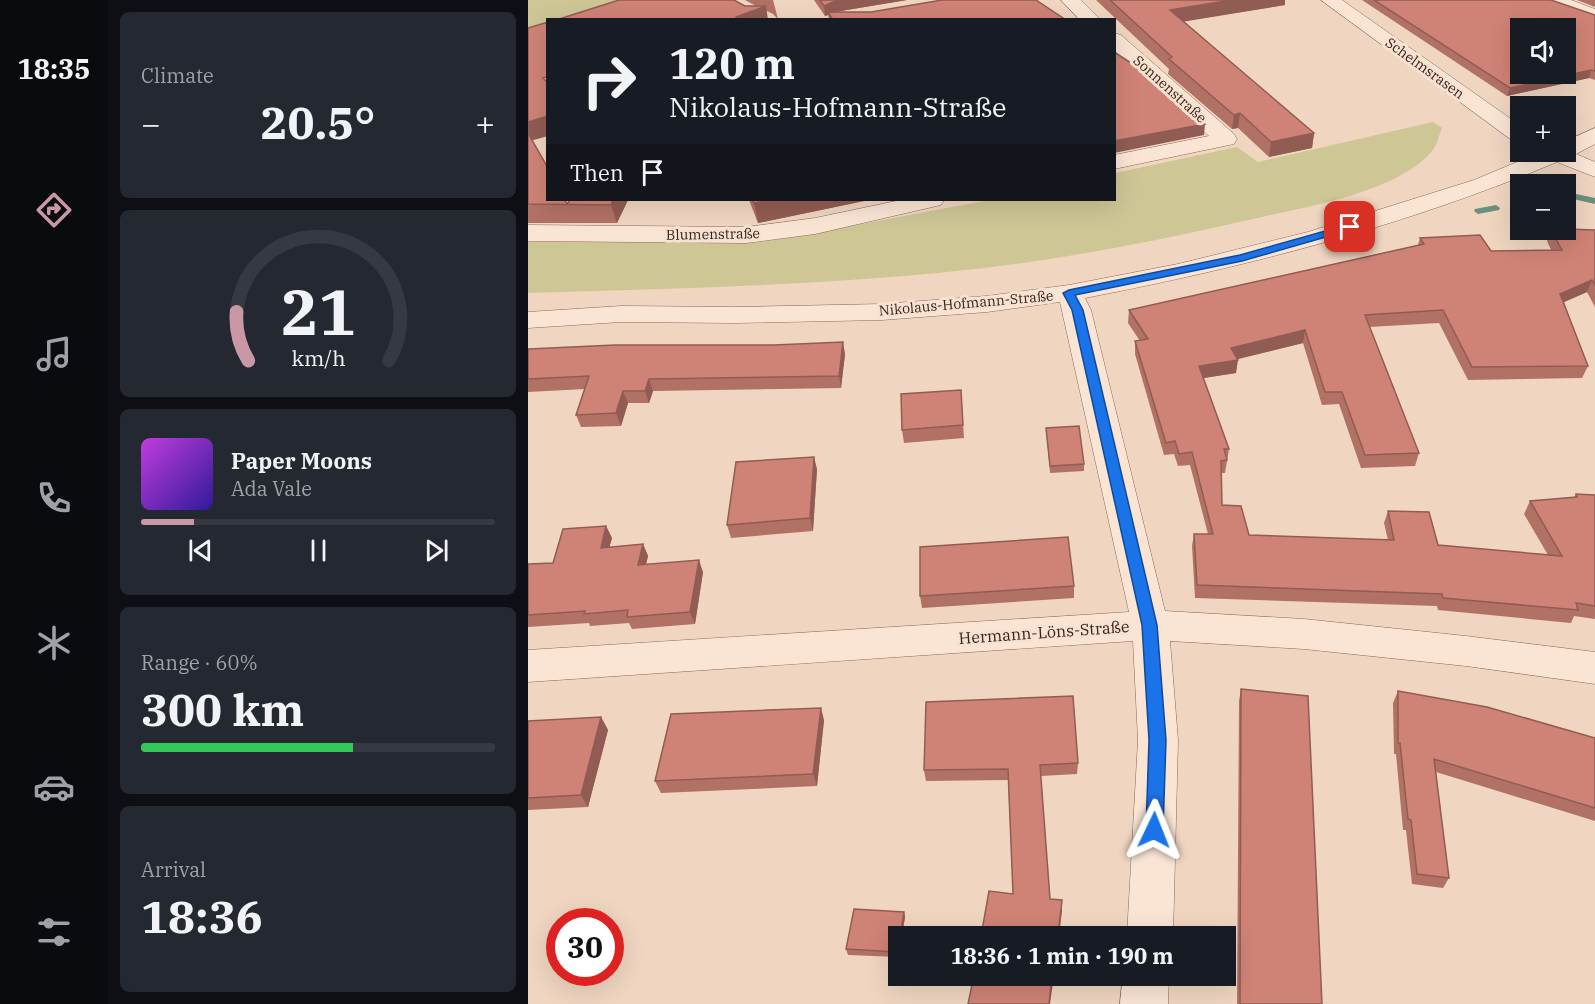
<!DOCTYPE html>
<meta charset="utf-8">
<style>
body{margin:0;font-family:"IBM Plex Serif",serif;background:#242831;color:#f1f3f6;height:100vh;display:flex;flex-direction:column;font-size:22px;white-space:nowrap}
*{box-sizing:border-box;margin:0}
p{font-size:20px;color:#9ea1a6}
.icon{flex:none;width:33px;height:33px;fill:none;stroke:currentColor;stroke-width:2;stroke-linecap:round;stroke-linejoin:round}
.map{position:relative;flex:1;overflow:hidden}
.drawer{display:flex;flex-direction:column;gap:12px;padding:12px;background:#0d0f14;width:420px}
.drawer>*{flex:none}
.hud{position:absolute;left:18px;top:18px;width:570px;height:183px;border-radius:0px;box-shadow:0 6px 24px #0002;background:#171b24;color:#f1f3f6;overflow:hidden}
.fabs{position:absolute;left:982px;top:18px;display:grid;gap:12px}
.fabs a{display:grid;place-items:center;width:66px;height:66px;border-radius:0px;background:#171b24;box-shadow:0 6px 24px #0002;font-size:30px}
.speed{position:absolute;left:18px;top:908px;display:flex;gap:12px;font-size:30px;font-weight:700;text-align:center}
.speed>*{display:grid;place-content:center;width:78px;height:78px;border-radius:50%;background:#171b24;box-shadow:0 6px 24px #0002;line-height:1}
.speed .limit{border:9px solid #d22;background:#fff;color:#111}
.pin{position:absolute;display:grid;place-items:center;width:51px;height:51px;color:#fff;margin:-26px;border-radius:12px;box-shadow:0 3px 9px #0006}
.me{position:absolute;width:66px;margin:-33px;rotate:2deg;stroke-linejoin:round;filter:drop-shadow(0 0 4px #0008)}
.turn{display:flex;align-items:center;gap:21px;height:126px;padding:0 24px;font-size:27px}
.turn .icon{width:78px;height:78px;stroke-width:2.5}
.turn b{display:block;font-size:42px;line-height:51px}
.then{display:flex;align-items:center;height:57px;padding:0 24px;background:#0003;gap:12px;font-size:22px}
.big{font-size:45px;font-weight:700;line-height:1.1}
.drawer .card{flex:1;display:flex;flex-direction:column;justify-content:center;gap:9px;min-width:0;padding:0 21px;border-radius:9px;background:#242831}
.drawer .dial{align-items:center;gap:0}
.dial svg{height:156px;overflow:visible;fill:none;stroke:#363941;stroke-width:7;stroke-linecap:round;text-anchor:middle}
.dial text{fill:#f1f3f6;stroke:none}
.song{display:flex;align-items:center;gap:18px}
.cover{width:72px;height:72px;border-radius:9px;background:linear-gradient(135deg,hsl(290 70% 55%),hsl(250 70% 35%))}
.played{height:6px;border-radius:3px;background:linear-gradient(90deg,#ca97a6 15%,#363941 15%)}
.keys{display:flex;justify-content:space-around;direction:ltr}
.heat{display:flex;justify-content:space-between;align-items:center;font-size:33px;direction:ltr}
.charge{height:9px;border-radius:4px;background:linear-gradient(90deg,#34c759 60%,#363941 0)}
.trip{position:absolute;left:360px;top:926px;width:348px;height:60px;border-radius:0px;background:#171b24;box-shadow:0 6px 24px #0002;font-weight:700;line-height:60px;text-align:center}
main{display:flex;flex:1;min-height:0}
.tab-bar{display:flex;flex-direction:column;width:108px;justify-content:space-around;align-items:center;background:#090b0e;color:#9ea1a6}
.tab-bar .icon{width:42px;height:42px}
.tab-bar .active{color:#ca97a6}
.tab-bar b{font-size:27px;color:#f1f3f6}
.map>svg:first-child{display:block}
.green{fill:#cec695}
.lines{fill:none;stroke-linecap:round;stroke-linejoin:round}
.stream{fill:#6b907d;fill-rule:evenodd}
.street-casing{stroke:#8a6558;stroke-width:1}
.street{fill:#fae5d5;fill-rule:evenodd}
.wall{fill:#b27165}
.shaded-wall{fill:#915c53}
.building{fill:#cf8376;stroke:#915c53;stroke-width:1.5;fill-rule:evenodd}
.route{fill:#1a73e8;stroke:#114b97;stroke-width:1.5}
.labels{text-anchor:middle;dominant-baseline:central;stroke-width:6;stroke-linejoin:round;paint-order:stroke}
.far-street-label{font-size:14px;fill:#39231d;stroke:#f7e2d1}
.street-label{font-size:16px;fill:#39231d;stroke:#f7e2d1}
</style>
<main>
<nav class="tab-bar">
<b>18:35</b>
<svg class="icon active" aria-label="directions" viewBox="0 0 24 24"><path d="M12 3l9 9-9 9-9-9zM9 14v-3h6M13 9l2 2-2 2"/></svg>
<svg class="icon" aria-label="music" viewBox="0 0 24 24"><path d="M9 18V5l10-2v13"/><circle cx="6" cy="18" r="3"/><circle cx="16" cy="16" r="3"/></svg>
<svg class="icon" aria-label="phone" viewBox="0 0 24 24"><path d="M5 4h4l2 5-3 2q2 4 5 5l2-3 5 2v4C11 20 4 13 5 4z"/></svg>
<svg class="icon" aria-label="climate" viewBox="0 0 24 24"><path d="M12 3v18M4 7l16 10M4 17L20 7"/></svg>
<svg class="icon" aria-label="car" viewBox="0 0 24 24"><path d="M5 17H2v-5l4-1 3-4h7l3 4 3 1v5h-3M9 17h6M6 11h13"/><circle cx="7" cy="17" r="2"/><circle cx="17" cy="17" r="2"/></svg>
<svg class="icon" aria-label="filters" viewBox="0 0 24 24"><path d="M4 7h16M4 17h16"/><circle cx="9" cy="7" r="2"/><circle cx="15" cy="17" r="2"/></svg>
</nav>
<section class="drawer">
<div class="card"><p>Climate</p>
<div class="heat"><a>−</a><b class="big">20.5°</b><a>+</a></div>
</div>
<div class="card dial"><svg viewBox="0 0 100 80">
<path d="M14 69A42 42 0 1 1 86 69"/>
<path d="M14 69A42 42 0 0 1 8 44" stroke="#ca97a6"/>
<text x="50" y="56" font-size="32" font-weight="700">21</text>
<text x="50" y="72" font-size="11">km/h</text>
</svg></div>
<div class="card">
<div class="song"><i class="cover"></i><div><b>Paper Moons</b><p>Ada Vale</p></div></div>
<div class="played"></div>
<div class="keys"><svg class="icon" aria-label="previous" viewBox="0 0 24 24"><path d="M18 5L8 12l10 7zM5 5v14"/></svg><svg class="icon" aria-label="pause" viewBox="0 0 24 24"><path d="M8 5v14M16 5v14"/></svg><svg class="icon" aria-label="next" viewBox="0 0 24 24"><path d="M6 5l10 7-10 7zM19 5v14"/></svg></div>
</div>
<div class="card"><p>Range · 60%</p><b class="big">300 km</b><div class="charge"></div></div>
<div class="card"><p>Arrival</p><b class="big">18:36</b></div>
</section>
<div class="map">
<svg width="1067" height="1004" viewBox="0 0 1067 1004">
<rect width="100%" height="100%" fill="#f0d6c1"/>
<path class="green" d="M0,0h98l-44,19 -34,1 -1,10 -19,7z
M905,122l9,6c-3,7 -5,17 -9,22 -35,43 -129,57 -180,69 -104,24 -209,44 -315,54 -136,13 -273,16 -410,20v-51l214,-1 72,-8 175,-33h125l1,-27 122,-26 21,15z"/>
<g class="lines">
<path class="stream" d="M1048,194l19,4v6l-22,-5 -1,-2z
M993,201v6h-5v-4z
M968,205l4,3 -1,2 -21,4 -4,-3 1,-2z"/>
<defs>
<path id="street" d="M533,0h20l20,20h-21z
M793,0h21l179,126v17l-8,-2z
M1016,0h27l24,9v12l-49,-17z
M586,33l7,2 113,99 3,5 -3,5 -120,25v-14l95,-19 -95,-86z
M1067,128v16l-19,10 19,8v15l-38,-15c-152,64 -311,105 -472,136l6,12 74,301 139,8 162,17 129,16v32l-129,-18 -162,-17 -134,-8 8,99 -5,196h-46l11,-196 -5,-99 -605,41v-32l601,-38 -69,-310 -73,10 -105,8 -147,3 -114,-1 -93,6v-16l93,-6 114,1 147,-3 105,-8 82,-11 109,-21 130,-32 166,-52 67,-28h25v-11z
M373,200h43l-3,5 -126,29 -69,9 -218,-2v-16l218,2 69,-9z
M595,975h46l-1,29h-48z"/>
</defs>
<use href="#street" class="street-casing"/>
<use href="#street" class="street"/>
</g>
<path class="wall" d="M217,0h28l5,19 -5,-5 -6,-3 -22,-5h11z
M286,0h93l-73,12 232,8h-237l-1,-5 -3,1z
M568,0h189v5l-102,16 131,112 -2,15 -43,9 -31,-29 -6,1 -64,-55 1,-5z
M834,0h189l44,15v65l-6,-2 -82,18z
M1049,0h18v7z
M0,28l4,112 35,64 3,-4h58l-11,23h-89z
M221,200h115v1l-106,22z
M1023,230h44v77l-8,-15 -23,10 24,64 -6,12 -114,2 -29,-57 -70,4 50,126 -4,13 -54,2 -22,-64 -17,1 -19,-62 -66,16 -1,14 -33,5 26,71 -4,24h-4l1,32 27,30 139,5 -4,-17 4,-12 50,34 110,10 -24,-41 6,-13 44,-4 2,-3 19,1v124l-21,-3 -3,7 -133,-13 -1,-4 -242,-8 -3,-52 2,-12h14l-18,-69 -12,1 -4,-12 -10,1 -29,-101v-13h5l-12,-18 1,-13 289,-65 2,-7 71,13 60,-1 -4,-9z
M0,349l317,5 -4,34 -188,3 -4,12h-21l-7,23 -40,1 -5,-12 9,-26 -57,3z
M433,390l3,48 -60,5 -2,-13z
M518,428l38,36v7l-34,2z
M289,469l-4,62 -82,7 -4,-13z
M78,526l6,12 -3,9 34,-3 5,12 -2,8 57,8 -8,52 -63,5 -3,-6 -39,3 -1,-3 -61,4v-63l25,-1z
M546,586v12l-152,10 -2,-12z
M713,689l81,315h-85l2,-303z
M870,691l197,47v83l-159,-49 13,106 -6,10 -31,-4 -6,-54h-3l-7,-76h-2l-1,-51z
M73,717l7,13 -20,77 -60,3v-89z
M296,720l-7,66 -156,7 -6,-12z
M550,763l-1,11 -36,2 9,123 12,12 -49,-17 -5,-114 -82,1 -2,-11z
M376,912l1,5 -7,40 -50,-2 -2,-6z"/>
<path class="shaded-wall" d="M315,0h64l-72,12h-7v3l-3,1 -1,-10 9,-4z
M704,0h53v5l-116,19 1,-14z
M238,6l2,14h-31l-1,-3z
M1063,70l-2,8 -82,18 3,-8z
M712,113l-2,15 -6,1 2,-14z
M20,116v20l-18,5 -2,-4v-15z
M677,124l-1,11 -90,18v-12z
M786,133l-2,15 -43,9 2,-15z
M85,200h15l-11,23 -6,-18z
M245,200h91v1l-106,22 -4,-20z
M1064,280l-5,12 -32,14 5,-12z
M777,330l-2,13 -73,18 1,-13z
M315,342l2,12 -4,34 -2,-12z
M710,360l-2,13 -38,6 1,-13z
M121,379l4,12 -4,12 -4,-12z
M95,391l5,12 -7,23 -5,-13z
M286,457l3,12 -4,62 -3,-13z
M78,526l6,12 -6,22 -5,-12z
M115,544l5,12 -5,21 -5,-12z
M171,560l4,12 -8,52 -5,-12z
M293,708l3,12 -7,66 -4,-12z
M73,717l7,13 -20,77 -7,-12z
M534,900v11l-3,25h-1z
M376,912l1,5 -3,19h-2z
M524,975h2l-4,29h-1z"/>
<path class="building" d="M91,0h115l11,6h21l-30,11 3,3h-183z
M292,0h23l-10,2 -9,4z
M414,0h94l30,20h-233l-5,-8h43z
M582,0h122l-62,10 144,123 -43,9 -31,-29 -6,2 -65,-56 3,-2z
M846,0h177l44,15v56l-4,-1 -81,18zM993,28h45v46h-45z
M20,22v55l-5,1 5,5v33l-20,6v-94z
M586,52l39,25 52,47 -91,17z
M0,133l20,35v32h17l2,4 3,-4h43l-2,5 -83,-1z
M224,200h21l-19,3z
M1038,229l29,1v55l-3,-5 -32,14 28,72 -116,1 -29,-57 -78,5 54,138 -54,2 -23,-63h-17l-20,-62 -74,18 7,12 -39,6 30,83h-5l3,11 -6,1 1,44 19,1 8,29 145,5 -6,-29 41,1 9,33 124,11 -32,-55 47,-4 -1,-3 19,1v111l-19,-3 2,7 -135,-12 -1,-4 -245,-9 -3,-51h19l-21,-82 -13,2 -4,-13 -9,2 -31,-102 13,-2 -19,-29 295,-66 -4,-6 60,-3 11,16 71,-1 -11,-20z
M315,342l-4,34 -190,3 -4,12h-22l-7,22 -40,2 13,-39 -61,3v-30l87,-4h159z
M433,390l2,35 -61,5 -1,-36z
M551,426l5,38 -34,2 -4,-38z
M286,457l-4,61 -83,7 9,-63z
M78,526l-5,22 42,-4 -5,21 61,-5 -9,52 -63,5 1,-7 -44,4 1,-3 -57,4v-51l25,-1 10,-34z
M540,537l6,49 -154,10v-49z
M713,689l67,7 14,308h-82z
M870,691l89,16 108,31v70l-161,-49 15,119 -32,-4 -6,-54 -3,-1 -8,-76h-2z
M545,696l5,67 -38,2 10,134 12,1 -4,36h-77l8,-45 24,3 -5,-125 -84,1 2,-68z
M293,708l-8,66 -158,7 16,-67z
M73,717l-20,78 -53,3v-77z
M326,909l50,3 -4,24h-2l-1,16 -51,-3z
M446,975h78l-3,29h-81z"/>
<path class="route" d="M822,224l4,1v4l-112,32 -167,34 8,15 74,315 9,115 -3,90 -2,6 -7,3 -6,-3 -2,-6 3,-90 -7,-115 -70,-315 -9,-17 6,-3 171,-35z"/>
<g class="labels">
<g class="far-street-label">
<text transform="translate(897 68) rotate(36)">Schelmsrasen</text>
<text transform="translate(642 89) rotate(42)">Sonnenstraße</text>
<text transform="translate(185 234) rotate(-1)">Blumenstraße</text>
<text transform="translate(438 303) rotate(-5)">Nikolaus-Hofmann-Straße</text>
</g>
<g class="street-label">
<text transform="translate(516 632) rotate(-4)">Hermann-Löns-Straße</text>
</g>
</g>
</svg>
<div class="fabs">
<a><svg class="icon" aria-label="sound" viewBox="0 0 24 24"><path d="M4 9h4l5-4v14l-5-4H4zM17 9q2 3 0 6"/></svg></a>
<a>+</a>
<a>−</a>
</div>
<div class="speed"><div class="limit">30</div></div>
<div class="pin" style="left:822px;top:227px;background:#d93025"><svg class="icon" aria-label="arrive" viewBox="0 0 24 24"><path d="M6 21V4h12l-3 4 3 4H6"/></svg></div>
<svg class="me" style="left:626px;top:830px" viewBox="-20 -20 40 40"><path d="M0-17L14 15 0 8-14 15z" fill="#1a73e8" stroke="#fff" stroke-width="4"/></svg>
<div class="trip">18:36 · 1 min · 190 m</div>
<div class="hud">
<div class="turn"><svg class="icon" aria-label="right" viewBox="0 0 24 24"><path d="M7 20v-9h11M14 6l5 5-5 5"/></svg><div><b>120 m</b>Nikolaus-Hofmann-Straße</div></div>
<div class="then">Then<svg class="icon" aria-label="arrive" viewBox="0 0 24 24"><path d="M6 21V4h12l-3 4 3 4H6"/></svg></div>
</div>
</div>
</main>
